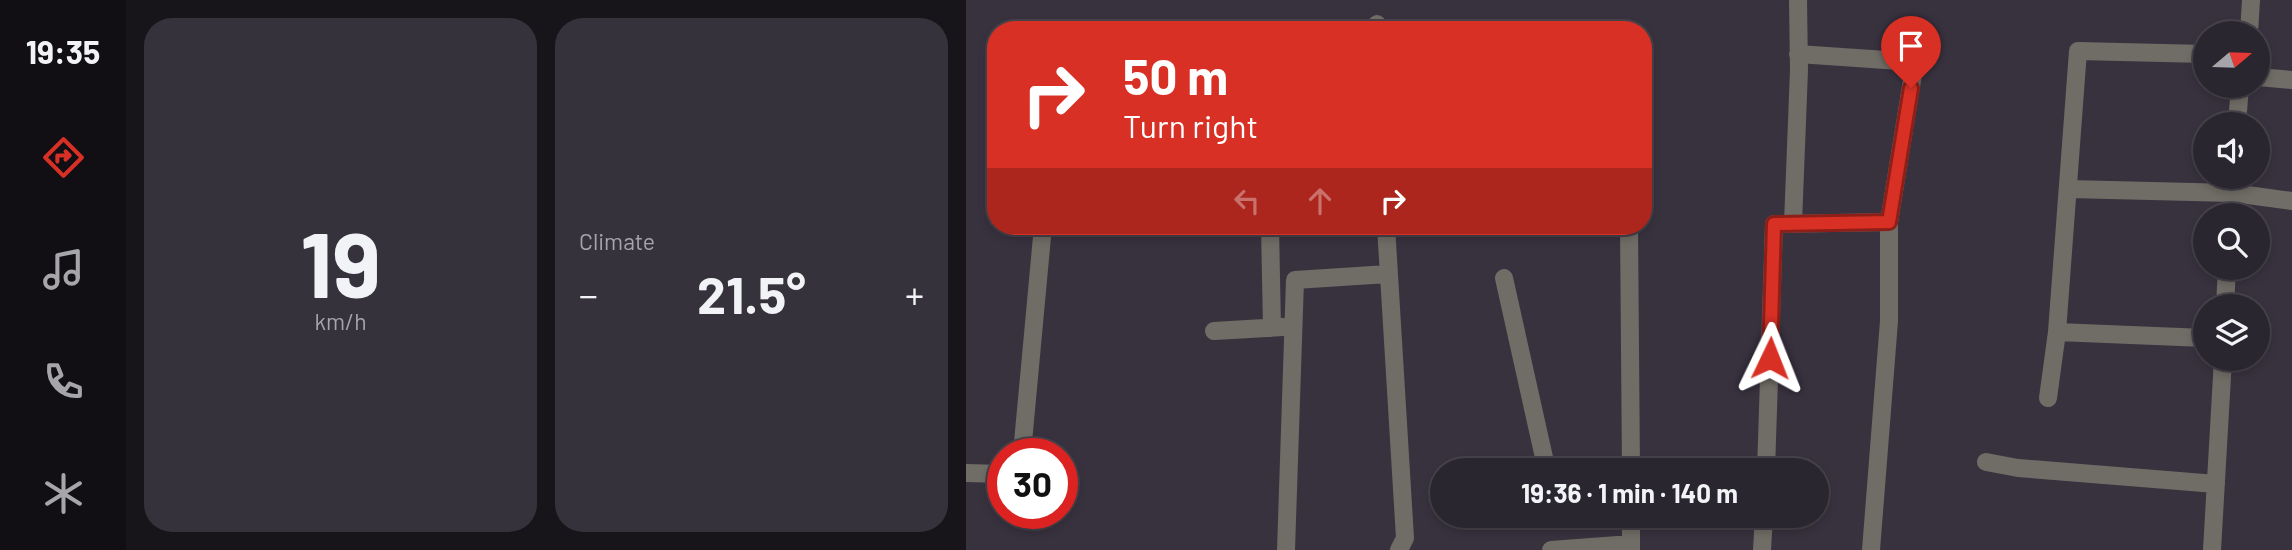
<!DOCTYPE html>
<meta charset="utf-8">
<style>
body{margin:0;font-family:Barlow,sans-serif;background:#36323b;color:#f1f3f6;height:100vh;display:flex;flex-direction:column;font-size:26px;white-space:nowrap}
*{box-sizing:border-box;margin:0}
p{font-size:23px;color:#a5a5aa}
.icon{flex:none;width:38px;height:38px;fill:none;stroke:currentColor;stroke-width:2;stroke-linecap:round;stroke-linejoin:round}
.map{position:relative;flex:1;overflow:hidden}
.details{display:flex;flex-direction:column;gap:18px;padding:18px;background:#17151a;width:840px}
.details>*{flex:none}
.banner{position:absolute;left:21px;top:21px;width:665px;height:214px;border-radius:28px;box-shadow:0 4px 10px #0003,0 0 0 2px #46434b;background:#d93025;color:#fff;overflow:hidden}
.needle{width:46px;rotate:71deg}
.controls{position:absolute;left:1227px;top:21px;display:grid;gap:14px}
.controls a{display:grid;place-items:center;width:77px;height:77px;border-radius:50%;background:#2a262f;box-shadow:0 4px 10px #0003,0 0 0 2px #46434b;font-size:35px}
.speed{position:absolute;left:21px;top:438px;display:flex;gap:14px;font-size:35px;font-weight:700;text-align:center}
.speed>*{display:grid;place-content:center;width:91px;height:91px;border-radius:50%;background:#2a262f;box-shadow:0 4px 10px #0003,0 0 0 2px #46434b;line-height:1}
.speed .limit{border:10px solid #d22;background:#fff;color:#111}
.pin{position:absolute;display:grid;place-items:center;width:60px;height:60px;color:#fff;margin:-72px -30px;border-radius:50% 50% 50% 0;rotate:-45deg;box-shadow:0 0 7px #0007}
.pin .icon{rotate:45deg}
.me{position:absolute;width:77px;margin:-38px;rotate:2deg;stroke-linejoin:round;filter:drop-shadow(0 0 5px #0008)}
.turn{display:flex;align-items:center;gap:24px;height:147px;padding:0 21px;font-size:32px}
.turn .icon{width:91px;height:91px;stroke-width:2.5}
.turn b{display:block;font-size:49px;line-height:60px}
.lanes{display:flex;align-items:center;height:66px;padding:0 21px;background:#0003;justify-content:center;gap:35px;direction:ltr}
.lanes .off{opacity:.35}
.big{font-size:52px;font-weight:700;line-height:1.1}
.details .tile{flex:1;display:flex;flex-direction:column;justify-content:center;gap:10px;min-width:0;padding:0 24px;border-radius:28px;background:#36323b}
.details .dial{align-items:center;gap:0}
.dial b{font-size:91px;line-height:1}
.heat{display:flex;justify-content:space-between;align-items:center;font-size:38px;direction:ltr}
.details .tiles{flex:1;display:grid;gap:18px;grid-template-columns:repeat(2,1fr)}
.trip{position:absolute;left:464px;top:458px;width:399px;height:70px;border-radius:35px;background:#2a262f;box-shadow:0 4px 10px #0003,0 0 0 2px #46434b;font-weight:700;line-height:70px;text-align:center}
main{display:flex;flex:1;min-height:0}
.tab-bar{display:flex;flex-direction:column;width:126px;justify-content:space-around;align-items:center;background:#110f13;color:#a5a5aa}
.tab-bar .icon{width:49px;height:49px}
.tab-bar .current{color:#d93025}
.tab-bar b{font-size:32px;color:#f1f3f6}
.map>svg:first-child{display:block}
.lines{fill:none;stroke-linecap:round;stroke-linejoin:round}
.minor{stroke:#706d66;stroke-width:18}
.route-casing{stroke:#8d1f18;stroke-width:18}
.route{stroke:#d93025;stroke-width:12}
</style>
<main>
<nav class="tab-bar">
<b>19:35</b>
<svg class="icon current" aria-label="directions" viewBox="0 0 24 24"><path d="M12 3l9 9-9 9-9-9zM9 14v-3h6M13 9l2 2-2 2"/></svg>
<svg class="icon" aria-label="music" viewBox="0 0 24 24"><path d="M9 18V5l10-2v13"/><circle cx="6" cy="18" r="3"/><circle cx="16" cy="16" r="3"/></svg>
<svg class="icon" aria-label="phone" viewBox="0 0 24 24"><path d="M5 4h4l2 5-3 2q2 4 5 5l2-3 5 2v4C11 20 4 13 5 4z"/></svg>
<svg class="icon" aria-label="climate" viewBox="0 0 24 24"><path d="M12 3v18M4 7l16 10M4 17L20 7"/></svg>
</nav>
<section class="details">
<div class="tiles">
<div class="tile dial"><b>19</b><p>km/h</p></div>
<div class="tile"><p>Climate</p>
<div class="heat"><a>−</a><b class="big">21.5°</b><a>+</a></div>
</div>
</div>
</section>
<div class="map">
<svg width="1326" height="550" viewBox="0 0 1326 550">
<rect width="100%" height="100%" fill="#38323f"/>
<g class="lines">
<path class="minor" d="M411,24v6
M1283,33l2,-33
M832,54l117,8 -26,160v99l-18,229
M1292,77l34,3
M1271,124l3,-38
M1103,189l164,4 59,8
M1265,215l3,-38
M827,223l6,-153 -1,-70
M304,226l2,102
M420,226l19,312 -6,12
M663,226l2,245
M538,278l43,193
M1259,306l2,-38
M248,331l69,-4
M1091,332l148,6
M1082,398l9,-66 21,-281 127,3
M56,453l21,-227
M1020,462l32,6 198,16
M800,471l8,-247 115,-2
M0,473l37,1
M665,516v34
M320,550l9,-270 93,-6
M585,550l80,-6
M796,550l2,-34
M1246,550l11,-191"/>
</g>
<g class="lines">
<defs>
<path id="route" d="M804,358l4,-134 115,-2 22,-134"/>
</defs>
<use href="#route" class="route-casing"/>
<use href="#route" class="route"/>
</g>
</svg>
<div class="controls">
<a><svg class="needle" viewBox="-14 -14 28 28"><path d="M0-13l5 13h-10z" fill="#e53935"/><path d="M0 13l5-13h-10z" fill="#a5a5aa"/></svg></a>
<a><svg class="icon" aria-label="sound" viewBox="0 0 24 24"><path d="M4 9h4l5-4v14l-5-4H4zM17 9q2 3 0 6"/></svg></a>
<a><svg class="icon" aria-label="search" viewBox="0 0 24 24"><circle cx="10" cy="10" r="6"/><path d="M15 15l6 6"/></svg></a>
<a><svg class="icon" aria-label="layers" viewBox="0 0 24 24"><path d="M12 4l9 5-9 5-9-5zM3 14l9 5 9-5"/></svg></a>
</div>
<div class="speed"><div class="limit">30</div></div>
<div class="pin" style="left:945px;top:88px;background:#d93025"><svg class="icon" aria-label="arrive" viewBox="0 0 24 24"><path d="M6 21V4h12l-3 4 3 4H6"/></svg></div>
<svg class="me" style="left:804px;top:358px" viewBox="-20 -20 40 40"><path d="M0-17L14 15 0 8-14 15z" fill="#d93025" stroke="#fff" stroke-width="4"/></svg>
<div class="trip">19:36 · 1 min · 140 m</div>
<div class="banner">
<div class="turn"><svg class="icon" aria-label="right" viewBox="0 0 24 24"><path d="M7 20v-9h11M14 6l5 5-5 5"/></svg><div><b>50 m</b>Turn right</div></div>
<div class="lanes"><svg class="icon off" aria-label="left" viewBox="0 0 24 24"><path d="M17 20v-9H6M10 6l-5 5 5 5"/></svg><svg class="icon off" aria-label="ahead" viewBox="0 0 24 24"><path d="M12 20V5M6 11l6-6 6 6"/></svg><svg class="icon" aria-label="right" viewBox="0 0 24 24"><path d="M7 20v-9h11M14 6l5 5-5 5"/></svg></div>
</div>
</div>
</main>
